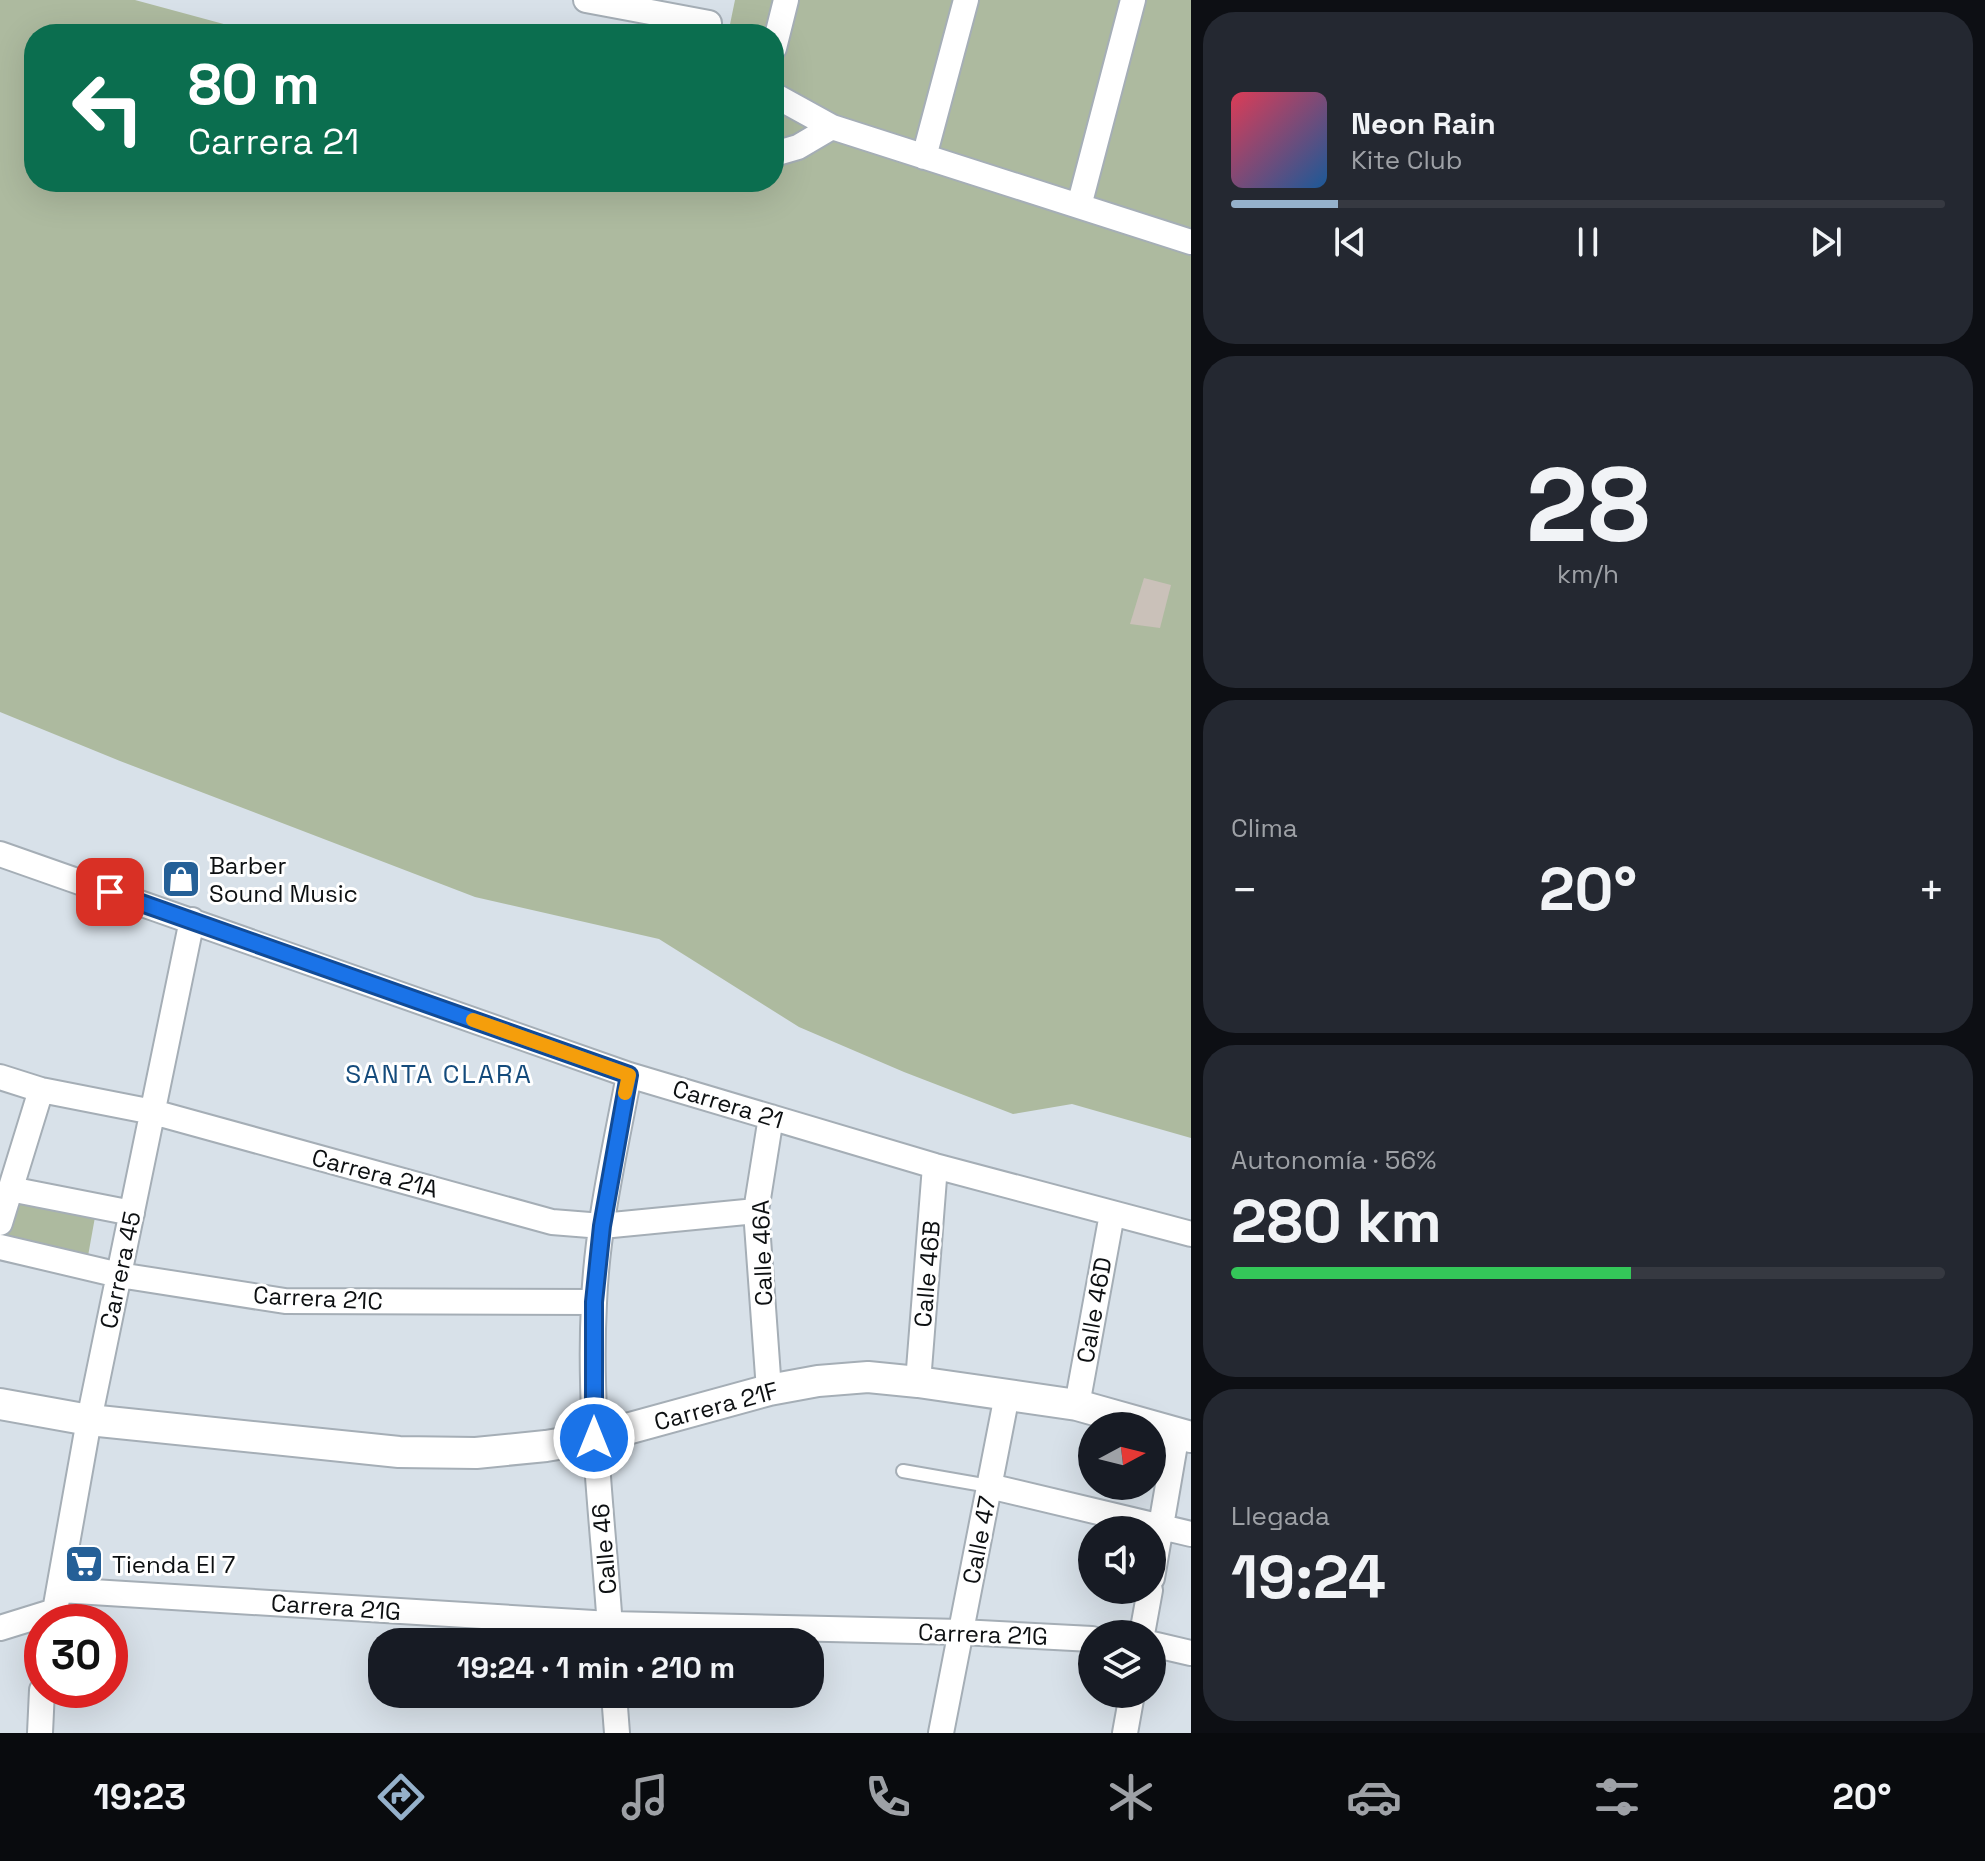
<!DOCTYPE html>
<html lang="es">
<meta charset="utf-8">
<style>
body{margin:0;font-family:"Space Grotesk",sans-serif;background:#242831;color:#f1f3f6;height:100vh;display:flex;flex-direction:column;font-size:30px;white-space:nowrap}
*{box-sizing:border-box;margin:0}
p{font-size:26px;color:#9ea1a6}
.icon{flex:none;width:44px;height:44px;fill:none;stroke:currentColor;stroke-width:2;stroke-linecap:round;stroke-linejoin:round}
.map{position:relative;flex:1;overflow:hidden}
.sheet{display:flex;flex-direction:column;gap:12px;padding:12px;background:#0d0f14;width:794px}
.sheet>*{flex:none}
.hud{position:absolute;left:24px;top:24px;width:760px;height:168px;border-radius:32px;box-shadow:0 8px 32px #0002;background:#0b6e4f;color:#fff;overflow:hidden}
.needle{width:52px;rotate:83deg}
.tools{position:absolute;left:1078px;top:1412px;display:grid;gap:16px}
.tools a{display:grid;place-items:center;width:88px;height:88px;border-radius:50%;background:#171b24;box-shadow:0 8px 32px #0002;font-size:40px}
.speed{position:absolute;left:24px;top:1604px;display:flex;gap:16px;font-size:40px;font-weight:700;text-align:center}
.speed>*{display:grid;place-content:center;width:104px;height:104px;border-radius:50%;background:#171b24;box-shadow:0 8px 32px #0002;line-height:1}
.speed .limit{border:12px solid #d22;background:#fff;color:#111}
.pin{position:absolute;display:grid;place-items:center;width:68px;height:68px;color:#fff;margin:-34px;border-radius:16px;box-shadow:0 4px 12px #0006}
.me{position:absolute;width:88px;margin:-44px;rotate:0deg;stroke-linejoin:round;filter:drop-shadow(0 0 6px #0008)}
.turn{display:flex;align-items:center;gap:28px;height:168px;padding:0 32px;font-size:36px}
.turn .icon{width:104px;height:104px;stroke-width:2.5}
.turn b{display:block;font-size:56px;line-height:68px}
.big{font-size:60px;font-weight:600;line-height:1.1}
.sheet .card{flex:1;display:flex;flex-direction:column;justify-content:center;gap:12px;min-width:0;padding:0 28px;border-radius:32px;background:#242831}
.sheet .dial{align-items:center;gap:0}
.dial b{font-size:104px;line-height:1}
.song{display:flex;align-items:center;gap:24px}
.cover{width:96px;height:96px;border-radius:12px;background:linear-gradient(135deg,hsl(350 70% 55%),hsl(210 70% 35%))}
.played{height:8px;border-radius:4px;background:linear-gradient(90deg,#95b1cb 15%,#363941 15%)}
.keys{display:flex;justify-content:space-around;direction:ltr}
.heat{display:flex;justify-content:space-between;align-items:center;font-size:44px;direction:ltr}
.charge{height:12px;border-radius:6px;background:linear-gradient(90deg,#34c759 56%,#363941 0)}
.trip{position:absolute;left:368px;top:1628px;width:456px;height:80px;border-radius:32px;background:#171b24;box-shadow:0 8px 32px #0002;font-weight:600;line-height:80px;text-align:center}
.tab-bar{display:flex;height:128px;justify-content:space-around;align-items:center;background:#090b0e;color:#9ea1a6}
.tab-bar .icon{width:56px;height:56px}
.tab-bar .selected{color:#95b1cb}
.tab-bar b{font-size:36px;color:#f1f3f6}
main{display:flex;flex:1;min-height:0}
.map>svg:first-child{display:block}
.green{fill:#adba9f}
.building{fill:#cac1b9}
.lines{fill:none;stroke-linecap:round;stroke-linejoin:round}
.service-casing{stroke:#a5aeb6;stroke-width:16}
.minor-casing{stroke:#a5aeb6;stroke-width:28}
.tertiary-casing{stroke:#a5aeb6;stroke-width:34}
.service{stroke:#fff;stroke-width:12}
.minor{stroke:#fff;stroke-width:24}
.tertiary{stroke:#fff;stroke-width:30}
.route-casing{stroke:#114b97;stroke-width:20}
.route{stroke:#1a73e8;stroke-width:14}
.slow{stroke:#f59e0b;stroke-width:14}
.labels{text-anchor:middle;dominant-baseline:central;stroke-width:6;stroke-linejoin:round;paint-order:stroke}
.poi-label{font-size:24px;fill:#0d1012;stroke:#fff;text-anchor:start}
.street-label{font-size:24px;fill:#0d1012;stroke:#fff}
.neighbourhood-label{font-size:26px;letter-spacing:2px;fill:#144b7c;stroke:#fff}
</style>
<main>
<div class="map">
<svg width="1191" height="1733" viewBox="0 0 1191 1733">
<rect width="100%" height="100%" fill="#d8e1e9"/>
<path class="green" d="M0,0h135l126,34h-227v148h740v-148h-46l7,-34h456v1138l-119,-34 -59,10 -109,-42 -105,-45 -140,-88 -184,-42 -355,-136 -120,-49z
M8,1199l87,18 -7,39 -88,-23z"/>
<path class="building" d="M1144,578l27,7 -11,43 -30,-4z"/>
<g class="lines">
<defs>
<path id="service" d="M903,1471l86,15"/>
<path id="minor" d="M586,0l123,23
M774,48l12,-48
M774,95l58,32 359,115
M774,154l24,-7 34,-20
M924,157l42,-157
M1079,206l54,-206
M0,854l629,221 306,91 256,68
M0,1077l41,13 112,22 399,110 50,4 154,-15
M10,1189l122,24
M0,1223l41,-133
M0,1247l119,28 166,26 309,1
M918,1382l17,-216
M769,1390l-13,-179 15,-94
M1077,1405l35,-191
M989,1486l202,48
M1152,1578l25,-145
M60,1590l550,34 351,8 131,7
M53,1622l36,-202 103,-500
M0,1628l55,-17
M1142,1634l8,-44
M611,1642c-7,-113 -23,-226 -17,-339 3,-77 21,-153 35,-228
M1152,1644l39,9
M614,1694l3,39
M40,1733l2,-43
M941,1733l66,-338
M1125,1733l7,-39"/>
<path id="tertiary" d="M0,1404l89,16 310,32 77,1 70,-7 48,-8 175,-48 49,-9 50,-4 50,5 159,23 114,32"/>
</defs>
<use href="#service" class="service-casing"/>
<use href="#minor" class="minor-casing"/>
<use href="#tertiary" class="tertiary-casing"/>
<use href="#service" class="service"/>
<use href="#minor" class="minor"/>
<use href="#tertiary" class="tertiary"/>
</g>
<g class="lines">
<defs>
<path id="route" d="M110,892l519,183 -27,151 -8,76v136"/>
</defs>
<use href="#route" class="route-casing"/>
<use href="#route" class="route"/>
<path class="slow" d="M473,1020l156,55 -4,18"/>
</g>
<defs>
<symbol id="shop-square" viewBox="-11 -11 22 22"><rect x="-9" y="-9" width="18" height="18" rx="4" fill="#256097" stroke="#fff"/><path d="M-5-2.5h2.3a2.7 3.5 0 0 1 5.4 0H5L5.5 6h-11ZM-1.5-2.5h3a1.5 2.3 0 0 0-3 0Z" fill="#fff"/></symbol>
<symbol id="supermarket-square" viewBox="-11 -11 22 22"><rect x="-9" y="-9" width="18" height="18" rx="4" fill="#256097" stroke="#fff"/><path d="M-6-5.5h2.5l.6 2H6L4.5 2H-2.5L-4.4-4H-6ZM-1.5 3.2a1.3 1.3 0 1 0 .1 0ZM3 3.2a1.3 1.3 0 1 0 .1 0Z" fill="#fff"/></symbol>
</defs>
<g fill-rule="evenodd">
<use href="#shop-square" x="159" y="857" width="44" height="44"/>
<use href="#supermarket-square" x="62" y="1542" width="44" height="44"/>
</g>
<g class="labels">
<g class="poi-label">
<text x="209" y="865">Barber<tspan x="209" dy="28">Sound Music</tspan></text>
<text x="112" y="1564">Tienda El 7</text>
</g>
<g class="street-label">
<text transform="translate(728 1104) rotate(17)">Carrera 21</text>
<text transform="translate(375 1173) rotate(15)">Carrera 21A</text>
<text transform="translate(762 1253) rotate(-92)">Calle 46A</text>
<text transform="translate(120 1270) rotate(-78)">Carrera 45</text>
<text transform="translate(927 1274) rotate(-85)">Calle 46B</text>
<text transform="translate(318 1298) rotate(3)">Carrera 21C</text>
<text transform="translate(1094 1310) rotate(-80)">Calle 46D</text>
<text transform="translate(716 1406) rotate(-15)">Carrera 21F</text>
<text transform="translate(979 1540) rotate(-79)">Calle 47</text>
<text transform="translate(604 1549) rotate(-95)">Calle 46</text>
<text transform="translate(336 1607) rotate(4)">Carrera 21G</text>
<text transform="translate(983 1634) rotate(2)">Carrera 21G</text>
</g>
<g class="neighbourhood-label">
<text x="439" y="1074">SANTA CLARA</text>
</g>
</g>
</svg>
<div class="tools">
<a><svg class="needle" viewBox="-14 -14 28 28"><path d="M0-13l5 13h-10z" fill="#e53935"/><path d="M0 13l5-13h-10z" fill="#9ea1a6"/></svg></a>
<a><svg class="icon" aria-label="sound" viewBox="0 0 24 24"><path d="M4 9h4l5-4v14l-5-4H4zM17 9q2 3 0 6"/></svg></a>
<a><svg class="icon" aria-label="layers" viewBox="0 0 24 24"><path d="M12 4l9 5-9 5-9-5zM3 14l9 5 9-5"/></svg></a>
</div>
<div class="speed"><div class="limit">30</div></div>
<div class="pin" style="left:110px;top:892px;background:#d93025"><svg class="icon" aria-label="arrive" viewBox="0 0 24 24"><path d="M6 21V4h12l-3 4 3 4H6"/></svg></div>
<svg class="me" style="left:594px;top:1438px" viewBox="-20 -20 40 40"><circle r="17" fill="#1a73e8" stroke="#fff" stroke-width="3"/><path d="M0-11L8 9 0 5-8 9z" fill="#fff"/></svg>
<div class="trip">19:24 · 1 min · 210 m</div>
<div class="hud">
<div class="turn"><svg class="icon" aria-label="left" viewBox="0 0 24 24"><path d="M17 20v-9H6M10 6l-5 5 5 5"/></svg><div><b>80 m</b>Carrera 21</div></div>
</div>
</div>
<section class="sheet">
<div class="card">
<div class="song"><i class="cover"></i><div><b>Neon Rain</b><p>Kite Club</p></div></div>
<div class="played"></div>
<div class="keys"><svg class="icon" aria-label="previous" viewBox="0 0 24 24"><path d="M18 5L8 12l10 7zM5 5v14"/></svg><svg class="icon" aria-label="pause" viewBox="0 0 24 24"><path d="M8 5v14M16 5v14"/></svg><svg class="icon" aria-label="next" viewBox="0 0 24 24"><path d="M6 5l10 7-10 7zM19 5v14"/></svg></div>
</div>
<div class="card dial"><b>28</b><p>km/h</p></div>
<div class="card"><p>Clima</p>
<div class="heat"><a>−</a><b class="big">20°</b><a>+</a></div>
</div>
<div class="card"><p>Autonomía · 56%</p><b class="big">280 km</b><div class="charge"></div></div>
<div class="card"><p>Llegada</p><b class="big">19:24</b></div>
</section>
</main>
<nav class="tab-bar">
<b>19:23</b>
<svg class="icon selected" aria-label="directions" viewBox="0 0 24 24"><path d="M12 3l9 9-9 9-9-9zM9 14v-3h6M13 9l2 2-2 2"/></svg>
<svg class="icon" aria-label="music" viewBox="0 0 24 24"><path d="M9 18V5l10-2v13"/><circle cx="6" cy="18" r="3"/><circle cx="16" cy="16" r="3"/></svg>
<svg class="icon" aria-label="phone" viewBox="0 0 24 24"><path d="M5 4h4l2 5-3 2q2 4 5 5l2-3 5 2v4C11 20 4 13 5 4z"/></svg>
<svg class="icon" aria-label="climate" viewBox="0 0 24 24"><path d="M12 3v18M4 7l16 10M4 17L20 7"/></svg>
<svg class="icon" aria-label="car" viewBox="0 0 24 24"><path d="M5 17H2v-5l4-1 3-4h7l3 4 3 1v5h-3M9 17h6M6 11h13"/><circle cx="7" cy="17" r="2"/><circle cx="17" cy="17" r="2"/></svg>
<svg class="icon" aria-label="filters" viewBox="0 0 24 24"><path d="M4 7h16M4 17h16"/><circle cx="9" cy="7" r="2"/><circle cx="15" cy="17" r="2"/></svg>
<b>20°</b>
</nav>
